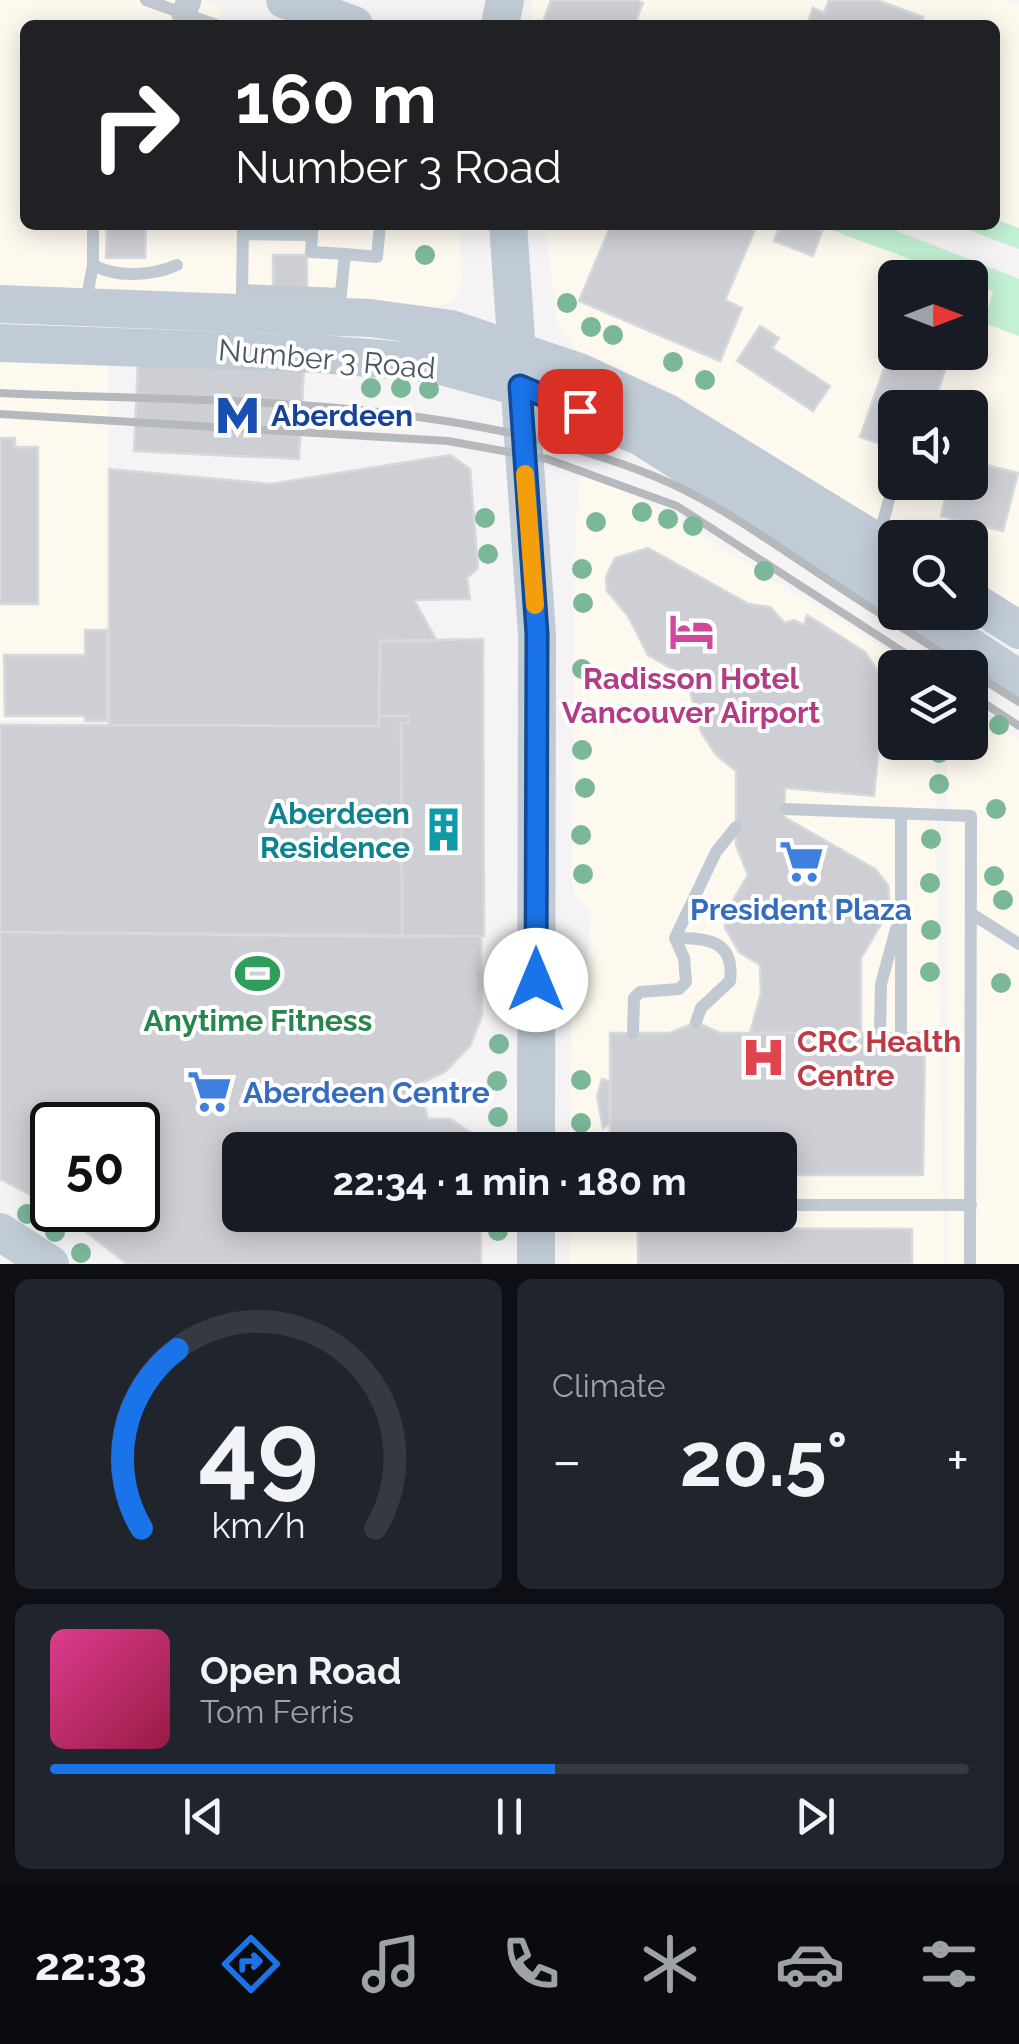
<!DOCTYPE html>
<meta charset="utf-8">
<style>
body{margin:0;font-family:Raleway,sans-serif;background:#20242c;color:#f1f3f6;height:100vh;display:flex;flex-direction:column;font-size:38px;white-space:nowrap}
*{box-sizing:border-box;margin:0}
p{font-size:32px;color:#9ea1a6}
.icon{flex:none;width:55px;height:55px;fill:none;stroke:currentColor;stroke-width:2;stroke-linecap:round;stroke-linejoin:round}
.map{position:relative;height:1264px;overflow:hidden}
.panel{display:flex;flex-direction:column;gap:15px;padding:15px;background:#0d0f14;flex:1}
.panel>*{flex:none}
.guide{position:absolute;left:20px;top:20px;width:980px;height:210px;border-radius:15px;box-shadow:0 5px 25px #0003;background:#202124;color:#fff;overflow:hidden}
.needle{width:65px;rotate:90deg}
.controls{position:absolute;left:878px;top:260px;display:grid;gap:20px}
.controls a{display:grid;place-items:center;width:110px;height:110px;border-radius:15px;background:#171b24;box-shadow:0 5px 25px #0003;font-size:50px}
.speed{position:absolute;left:30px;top:1102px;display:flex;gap:20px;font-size:50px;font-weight:700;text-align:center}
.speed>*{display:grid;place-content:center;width:130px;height:130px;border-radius:50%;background:#171b24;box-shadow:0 5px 25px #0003;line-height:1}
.speed .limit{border:5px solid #111;border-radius:15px;background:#fff;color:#111}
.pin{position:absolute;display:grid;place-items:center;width:85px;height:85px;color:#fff;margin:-42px;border-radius:20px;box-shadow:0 5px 15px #0006}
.me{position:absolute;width:110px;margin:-55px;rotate:0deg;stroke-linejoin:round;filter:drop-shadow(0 0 8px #0008)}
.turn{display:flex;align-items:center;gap:35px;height:210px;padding:0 50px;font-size:45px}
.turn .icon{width:130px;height:130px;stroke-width:2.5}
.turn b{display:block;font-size:70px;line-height:85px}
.big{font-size:75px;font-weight:700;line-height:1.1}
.panel .tile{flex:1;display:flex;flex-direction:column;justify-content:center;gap:15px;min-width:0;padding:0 35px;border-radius:15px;background:#20242c}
.panel .dial{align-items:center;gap:0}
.dial svg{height:260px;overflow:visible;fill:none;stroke:#363941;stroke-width:7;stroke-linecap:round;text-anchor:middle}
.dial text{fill:#f1f3f6;stroke:none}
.song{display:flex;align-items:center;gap:30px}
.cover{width:120px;height:120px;border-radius:15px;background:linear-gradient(135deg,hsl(330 70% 55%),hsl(340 70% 35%))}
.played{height:10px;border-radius:5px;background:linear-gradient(90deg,#1a73e8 55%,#363941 55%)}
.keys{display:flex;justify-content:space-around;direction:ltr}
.heat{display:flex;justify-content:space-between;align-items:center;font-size:55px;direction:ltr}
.panel .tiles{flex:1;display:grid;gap:15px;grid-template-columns:1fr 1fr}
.tile:last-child{grid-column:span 2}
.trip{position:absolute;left:222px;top:1132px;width:575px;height:100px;border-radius:15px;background:#171b24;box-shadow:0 5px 25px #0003;font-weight:700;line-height:100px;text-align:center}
.menu{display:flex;height:160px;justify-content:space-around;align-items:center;background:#090b0e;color:#9ea1a6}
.menu .icon{width:70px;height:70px}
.menu .on{color:#1a73e8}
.menu b{font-size:45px;color:#f1f3f6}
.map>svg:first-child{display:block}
.commercial{fill:#fdf9ef;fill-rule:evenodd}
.green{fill:#c3f1d5}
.building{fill:#cdcfd5;stroke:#d7d9de;stroke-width:2.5}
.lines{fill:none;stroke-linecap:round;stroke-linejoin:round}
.lane{stroke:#c1cad2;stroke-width:12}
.street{stroke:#c1cad2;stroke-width:25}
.secondary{stroke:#c1cbd6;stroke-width:38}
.rail{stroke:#b5b8bd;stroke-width:8}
.tree{fill:#7bb799}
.route-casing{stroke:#114b97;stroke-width:25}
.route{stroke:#1a73e8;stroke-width:18}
.slow{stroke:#f59e0b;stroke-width:18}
.labels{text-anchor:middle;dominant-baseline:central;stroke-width:8;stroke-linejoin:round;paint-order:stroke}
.street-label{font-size:30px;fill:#4a5661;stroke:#fff}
.transit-label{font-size:30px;font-weight:bold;fill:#164399;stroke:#fff;text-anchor:start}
.hotel-label{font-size:30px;font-weight:bold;fill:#b23c85;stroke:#fff}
.culture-label{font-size:30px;font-weight:bold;fill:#0d838f;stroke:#fff;text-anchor:end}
.shop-label{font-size:30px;font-weight:bold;fill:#366cbe;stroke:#fff}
.leisure-label{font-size:30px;font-weight:bold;fill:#27864d;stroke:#fff}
.health-label{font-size:30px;font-weight:bold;fill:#be3a42;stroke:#fff;text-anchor:start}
</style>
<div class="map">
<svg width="1019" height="1264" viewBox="0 0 1019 1264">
<rect width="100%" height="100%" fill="#f5f3f3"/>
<path class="commercial" d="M0,0h203l19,7 -4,18h-193v200h434l3,57 -9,20 -20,6 -433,-20z
M532,0h474l13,5v229l-24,-9v-200h-465z
M545,225h312l162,73v313l-49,-31v-42l-67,-1 -222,-140 -105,-48 -19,-27zM895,278h75v74h-75zM895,408h75v74h-75z
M0,355l108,4 -1,362 -107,-1z
M580,475l49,17 286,175 -20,1v74l40,1 9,521h-374l1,-49h209v-65h-209v-164l17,-24 3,-51 -16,-15 -3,-13 3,-348z
M970,711l49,27v526h-72v-521l23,-1z"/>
<path class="green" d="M995,219l24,9v21l-64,-24h40z
M818,225h64l137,54v57l-35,-13 9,-32 -23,-9v-4l-12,-1z"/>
<path class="building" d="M551,0h85l7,3 -9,22h-92z
M829,0h48l46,17 -3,8h-113l6,-17 11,5z
M107,225h39l-1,33h-39z
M611,225h146l-32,75 17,8 -22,53 -141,-60z
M780,225h25l17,6 -9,25 -39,-15z
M273,255h34v34h-34z
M760,326l19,12 -7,10 58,38 -17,25 -76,-50z
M894,340l1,12h34l20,7 -17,49h-37v41l-35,-12z
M138,360l166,8 -5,91 -165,-8z
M0,438h15v9h23v157h-38z
M450,455l20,14 8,99 -11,10 3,21 -56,1 23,41h-57l-1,85 -270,-1v-256l162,15z
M970,461l48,12 -15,58 -62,-15 8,-34h21z
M648,548l101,56 21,3 15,16 9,-3 10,5 3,-10 58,37 14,21 5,22 -10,101 -89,-8 -1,29 91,52 13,16 2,24 -29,49v75h64l-2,142h-143v-25h-170v-26l-7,4 -6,-32 5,-17 9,3 -1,-49h60l26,-11 24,11h30l11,-40 -1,-28 -21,-13 -14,-24 1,-16 22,-37 -12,-30v-74l-20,-16 -15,-23 -15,-55 -38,-22 -20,-39 -21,-25 -1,-14 9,-19z
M85,630h22v91h-22v-5h-80l-1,-61h81z
M483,639l1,297 -82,1 -1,-214h8l-1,-7h-29l1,-75z
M379,716h29l1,7h-8l1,214 -402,-5v-207l379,1z
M0,932l481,4 1,80 -12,30 -25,26 -26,12 9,35h22l20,13 10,18h-240v65h241v49h-354l-69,-54h80v-85h-86v81l-52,-27z
M696,1022l24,11h205l-2,142h-143v-25h-170v-117h60z
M638,1228l274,1v35h-274z"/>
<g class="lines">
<path class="lane" d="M146,0l70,25
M243,234l69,1 1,-10
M312,235l-1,17 34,2
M93,265c24,13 59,11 84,0
M242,290l99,4
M242,295l1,-70
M86,302l7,-37v-40
M339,312l6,-58 32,3 3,-32
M878,540l17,-62
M785,809l186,7
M901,816v218
M972,914l47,30
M675,938c32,0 60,2 55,43l-29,27 -5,14
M675,938l41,-86 20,-25
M633,1033l1,-35 6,-6 39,-3 7,-7 -2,-24 -9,-20
M880,1033l1,-49 15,-55
M780,1205h191
M539,1218l86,-3
M970,1264l1,-448"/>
<path class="street" d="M184,14l5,-14"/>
<path class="secondary" d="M285,0l69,25
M500,25l5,-25
M508,225l29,409 -1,516
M0,304l370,14 81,11 128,43 88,41 228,140
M0,343l320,11 110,9 89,24 122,50 254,161
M970,599l49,31
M917,612l102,67
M536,1215v49
M0,1232l50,32"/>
<path class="rail" d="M0,393c216,10 453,1 656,84 56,23 106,59 156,92 50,34 102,66 153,99
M0,414l448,27 99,18 130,47 251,162
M970,671l49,31
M970,694l49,32"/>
</g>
<g class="tree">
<circle cx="425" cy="255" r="10"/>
<circle cx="567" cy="303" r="10"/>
<circle cx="591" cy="327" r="10"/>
<circle cx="613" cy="335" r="10"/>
<circle cx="673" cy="362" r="10"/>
<circle cx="705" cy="380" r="10"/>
<circle cx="371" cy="388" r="10"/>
<circle cx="401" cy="388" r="10"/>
<circle cx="429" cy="389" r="10"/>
<circle cx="642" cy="512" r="10"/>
<circle cx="485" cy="518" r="10"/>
<circle cx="668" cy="519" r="10"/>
<circle cx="596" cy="522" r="10"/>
<circle cx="693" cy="526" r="10"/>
<circle cx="488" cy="554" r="10"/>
<circle cx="582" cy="569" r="10"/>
<circle cx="764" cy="571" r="10"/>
<circle cx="583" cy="603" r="10"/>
<circle cx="582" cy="669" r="10"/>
<circle cx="581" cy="711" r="10"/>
<circle cx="999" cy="725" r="10"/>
<circle cx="582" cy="750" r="10"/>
<circle cx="939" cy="753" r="10"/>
<circle cx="939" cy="784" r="10"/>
<circle cx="585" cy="788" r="10"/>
<circle cx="996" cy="809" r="10"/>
<circle cx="581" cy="835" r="10"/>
<circle cx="931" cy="839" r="10"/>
<circle cx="583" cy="874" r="10"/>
<circle cx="994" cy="876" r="10"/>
<circle cx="930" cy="883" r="10"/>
<circle cx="1003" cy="900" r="10"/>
<circle cx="931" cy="930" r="10"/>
<circle cx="930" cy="972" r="10"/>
<circle cx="1001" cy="983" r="10"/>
<circle cx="499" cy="1044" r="10"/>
<circle cx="581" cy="1080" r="10"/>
<circle cx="497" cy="1081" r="10"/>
<circle cx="498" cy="1117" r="10"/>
<circle cx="581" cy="1123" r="10"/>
<circle cx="27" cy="1214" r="10"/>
<circle cx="498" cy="1231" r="10"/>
<circle cx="55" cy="1232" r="10"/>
<circle cx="81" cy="1253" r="10"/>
</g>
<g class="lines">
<defs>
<path id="route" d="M536,980l1,-346 -17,-248 60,25"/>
</defs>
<use href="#route" class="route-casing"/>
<use href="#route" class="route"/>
<path class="slow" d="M525,474l10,131"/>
</g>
<defs>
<symbol id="metro-bare" viewBox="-9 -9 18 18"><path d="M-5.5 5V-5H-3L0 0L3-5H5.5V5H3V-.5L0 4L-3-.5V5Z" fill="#1a4fb4" stroke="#fff" stroke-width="2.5" paint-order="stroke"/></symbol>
<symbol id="hotel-bare" viewBox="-9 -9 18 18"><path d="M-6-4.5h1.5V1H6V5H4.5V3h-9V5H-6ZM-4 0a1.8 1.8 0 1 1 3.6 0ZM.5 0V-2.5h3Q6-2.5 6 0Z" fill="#d1479c" stroke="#fff" stroke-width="2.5" paint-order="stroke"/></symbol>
<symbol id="building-bare" viewBox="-9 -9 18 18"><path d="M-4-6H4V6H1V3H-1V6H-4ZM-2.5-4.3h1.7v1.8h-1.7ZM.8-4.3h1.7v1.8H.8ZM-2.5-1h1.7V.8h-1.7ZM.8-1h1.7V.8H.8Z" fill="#0f9aa8" stroke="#fff" stroke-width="2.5" paint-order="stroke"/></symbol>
<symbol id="supermarket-bare" viewBox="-9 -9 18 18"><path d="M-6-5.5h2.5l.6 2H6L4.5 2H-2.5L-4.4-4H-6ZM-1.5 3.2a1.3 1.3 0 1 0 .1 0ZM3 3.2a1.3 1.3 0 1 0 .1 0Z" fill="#3f7fe0" stroke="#fff" stroke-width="2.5" paint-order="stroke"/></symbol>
<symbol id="stadium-bare" viewBox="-9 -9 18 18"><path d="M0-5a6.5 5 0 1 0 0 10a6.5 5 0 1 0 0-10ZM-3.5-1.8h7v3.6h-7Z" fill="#2e9e5b" stroke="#fff" stroke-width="2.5" paint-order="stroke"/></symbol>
<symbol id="hospital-bare" viewBox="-9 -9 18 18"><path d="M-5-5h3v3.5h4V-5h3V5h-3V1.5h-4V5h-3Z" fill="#e0444e" stroke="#fff" stroke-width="2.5" paint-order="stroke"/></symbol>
</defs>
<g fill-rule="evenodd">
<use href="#metro-bare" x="206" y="384" width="63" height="63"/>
<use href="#hotel-bare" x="660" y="600" width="63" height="63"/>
<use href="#building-bare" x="412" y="798" width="63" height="63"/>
<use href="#supermarket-bare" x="770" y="830" width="63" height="63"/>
<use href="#stadium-bare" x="226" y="942" width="63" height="63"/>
<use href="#hospital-bare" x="732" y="1026" width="63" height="63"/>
<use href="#supermarket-bare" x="178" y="1060" width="63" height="63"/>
</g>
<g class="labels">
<g class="street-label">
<text transform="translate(327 359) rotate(5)">Number 3 Road</text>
</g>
<g class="transit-label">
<text x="271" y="415">Aberdeen</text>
</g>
<g class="hotel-label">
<text x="691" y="678">Radisson Hotel<tspan x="691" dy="34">Vancouver Airport</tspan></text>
</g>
<g class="culture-label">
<text x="410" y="813">Aberdeen<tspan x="410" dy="34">Residence</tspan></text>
</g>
<g class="shop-label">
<text x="801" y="909">President Plaza</text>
<text x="243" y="1092" text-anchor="start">Aberdeen Centre</text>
</g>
<g class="leisure-label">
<text x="258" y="1020">Anytime Fitness</text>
</g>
<g class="health-label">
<text x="797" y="1041">CRC Health<tspan x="797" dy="34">Centre</tspan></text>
</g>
</g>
</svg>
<div class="controls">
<a><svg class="needle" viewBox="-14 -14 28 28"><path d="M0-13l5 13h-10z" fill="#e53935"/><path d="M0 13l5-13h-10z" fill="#9ea1a6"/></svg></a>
<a><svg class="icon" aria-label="sound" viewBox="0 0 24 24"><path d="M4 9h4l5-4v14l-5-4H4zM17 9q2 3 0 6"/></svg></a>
<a><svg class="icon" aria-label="search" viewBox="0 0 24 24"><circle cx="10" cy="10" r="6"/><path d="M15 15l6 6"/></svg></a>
<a><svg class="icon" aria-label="layers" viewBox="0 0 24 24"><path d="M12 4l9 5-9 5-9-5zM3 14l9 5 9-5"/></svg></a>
</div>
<div class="speed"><div class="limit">50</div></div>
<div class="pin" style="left:580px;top:411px;background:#d93025"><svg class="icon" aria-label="arrive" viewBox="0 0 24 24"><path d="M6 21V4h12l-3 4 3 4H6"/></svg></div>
<svg class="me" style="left:536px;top:980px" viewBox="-20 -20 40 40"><circle r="19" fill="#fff"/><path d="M0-13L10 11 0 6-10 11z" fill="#1a73e8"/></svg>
<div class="trip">22:34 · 1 min · 180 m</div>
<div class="guide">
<div class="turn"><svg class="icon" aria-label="right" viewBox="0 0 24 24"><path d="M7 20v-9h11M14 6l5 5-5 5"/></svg><div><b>160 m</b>Number 3 Road</div></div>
</div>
</div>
<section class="panel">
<div class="tiles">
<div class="tile dial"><svg viewBox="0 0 100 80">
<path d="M14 69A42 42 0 1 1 86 69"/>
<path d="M14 69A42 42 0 0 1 25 14" stroke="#1a73e8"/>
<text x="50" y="56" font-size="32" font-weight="700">49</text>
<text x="50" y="72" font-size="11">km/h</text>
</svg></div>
<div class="tile"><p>Climate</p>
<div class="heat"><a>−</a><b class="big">20.5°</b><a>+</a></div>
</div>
<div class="tile">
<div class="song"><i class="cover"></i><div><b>Open Road</b><p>Tom Ferris</p></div></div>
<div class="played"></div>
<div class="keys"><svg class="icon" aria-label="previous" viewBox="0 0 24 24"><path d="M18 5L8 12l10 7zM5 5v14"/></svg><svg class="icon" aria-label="pause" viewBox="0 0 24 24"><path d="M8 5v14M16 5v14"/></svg><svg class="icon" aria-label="next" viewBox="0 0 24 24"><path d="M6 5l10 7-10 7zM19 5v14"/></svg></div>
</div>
</div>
</section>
<nav class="menu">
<b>22:33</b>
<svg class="icon on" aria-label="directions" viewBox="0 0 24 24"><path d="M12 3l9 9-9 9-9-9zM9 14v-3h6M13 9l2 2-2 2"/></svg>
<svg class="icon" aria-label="music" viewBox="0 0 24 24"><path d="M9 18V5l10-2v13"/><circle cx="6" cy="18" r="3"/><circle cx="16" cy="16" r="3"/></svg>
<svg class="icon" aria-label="phone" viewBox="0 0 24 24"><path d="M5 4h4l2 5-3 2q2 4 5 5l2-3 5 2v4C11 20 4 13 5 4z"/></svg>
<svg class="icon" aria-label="climate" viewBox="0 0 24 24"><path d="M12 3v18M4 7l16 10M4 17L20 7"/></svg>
<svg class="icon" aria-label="car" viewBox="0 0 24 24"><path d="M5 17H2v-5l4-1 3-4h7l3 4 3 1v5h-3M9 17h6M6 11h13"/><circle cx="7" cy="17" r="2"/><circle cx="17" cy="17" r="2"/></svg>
<svg class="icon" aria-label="filters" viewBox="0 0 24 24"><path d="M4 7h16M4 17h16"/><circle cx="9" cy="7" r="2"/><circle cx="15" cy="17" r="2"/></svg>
</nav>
